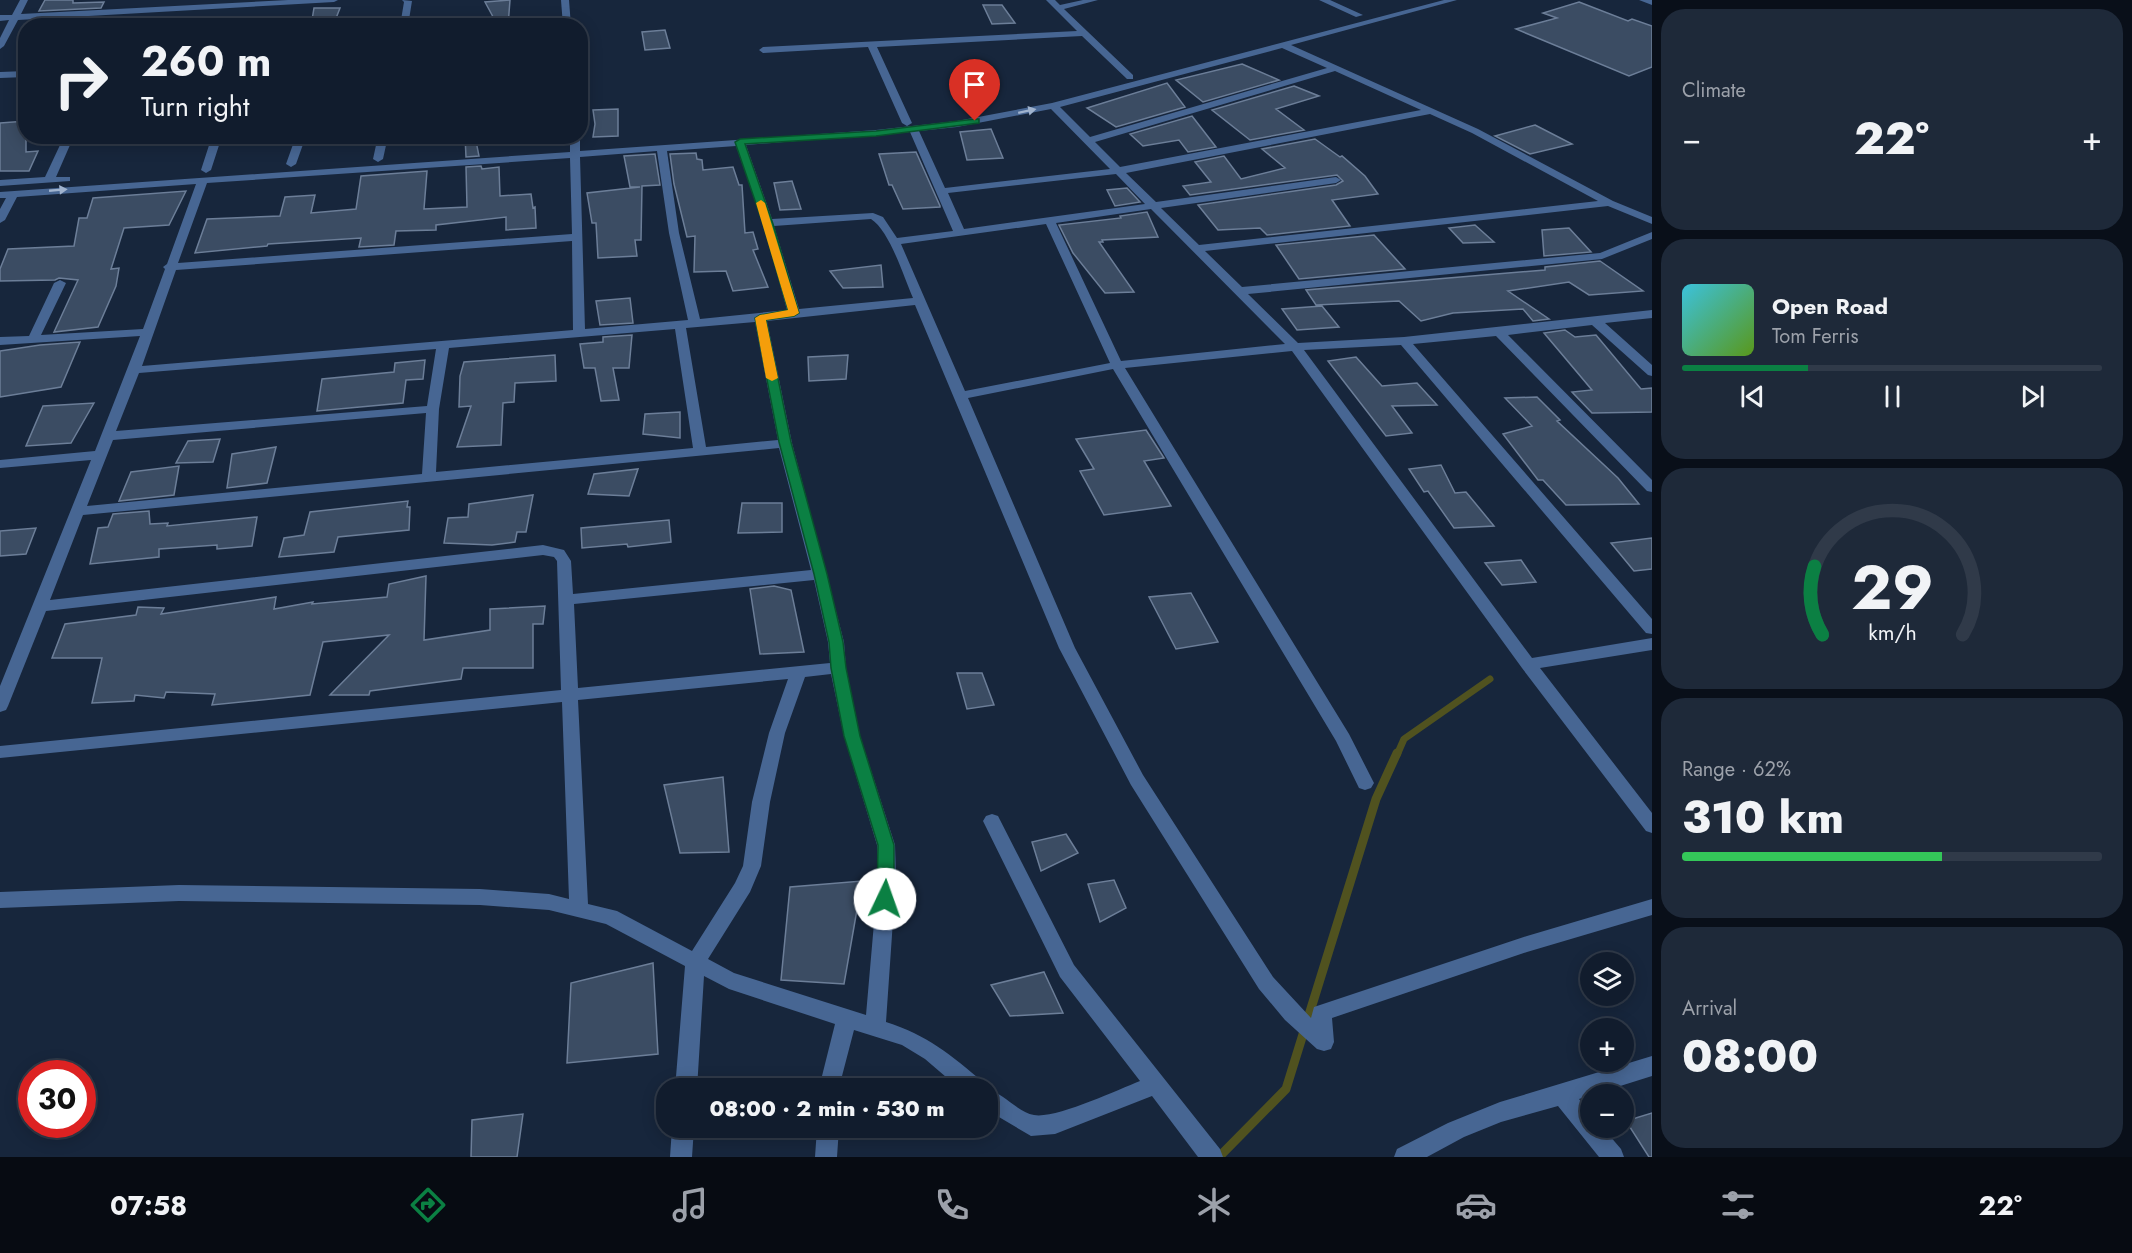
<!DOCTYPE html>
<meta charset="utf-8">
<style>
body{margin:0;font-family:Jost,sans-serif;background:#1e2939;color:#f1f3f6;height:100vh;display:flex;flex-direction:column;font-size:22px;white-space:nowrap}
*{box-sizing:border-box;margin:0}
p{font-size:20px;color:#9ca1aa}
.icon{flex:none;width:33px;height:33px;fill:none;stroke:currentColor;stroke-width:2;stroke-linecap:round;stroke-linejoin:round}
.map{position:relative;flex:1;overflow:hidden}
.sheet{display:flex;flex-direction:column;gap:9px;padding:9px;background:#090f19;width:480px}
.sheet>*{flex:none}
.hud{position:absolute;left:18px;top:18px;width:570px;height:126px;border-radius:24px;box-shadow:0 3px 15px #0003,0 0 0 2px #303a49;background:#111c2d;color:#f1f3f6;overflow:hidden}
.buttons{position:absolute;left:1580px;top:952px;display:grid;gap:12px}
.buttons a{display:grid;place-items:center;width:54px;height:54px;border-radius:50%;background:#111c2d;box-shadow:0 3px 15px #0003,0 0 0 2px #303a49;font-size:30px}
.speed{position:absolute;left:18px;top:1060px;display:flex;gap:12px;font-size:30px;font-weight:700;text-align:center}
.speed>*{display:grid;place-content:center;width:78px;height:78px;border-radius:50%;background:#111c2d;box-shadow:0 3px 15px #0003,0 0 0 2px #303a49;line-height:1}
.speed .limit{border:9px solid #d22;background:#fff;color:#111}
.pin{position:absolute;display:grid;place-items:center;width:51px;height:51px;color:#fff;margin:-62px -26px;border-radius:50% 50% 50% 0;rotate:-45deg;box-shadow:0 0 6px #0007}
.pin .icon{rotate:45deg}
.me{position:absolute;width:66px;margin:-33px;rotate:3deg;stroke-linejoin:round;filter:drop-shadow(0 0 4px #0008)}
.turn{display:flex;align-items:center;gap:21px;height:126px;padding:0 24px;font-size:27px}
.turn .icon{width:78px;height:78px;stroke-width:2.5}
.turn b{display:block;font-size:42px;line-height:51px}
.big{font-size:45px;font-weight:800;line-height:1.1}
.sheet .widget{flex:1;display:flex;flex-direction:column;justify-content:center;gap:9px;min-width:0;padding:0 21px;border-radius:24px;background:#1e2939}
.sheet .dial{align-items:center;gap:0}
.dial svg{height:156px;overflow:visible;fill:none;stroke:#303a49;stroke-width:7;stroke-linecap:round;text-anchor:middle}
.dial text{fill:#f1f3f6;stroke:none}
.song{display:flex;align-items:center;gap:18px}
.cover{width:72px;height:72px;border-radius:9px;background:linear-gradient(135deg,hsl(190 70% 55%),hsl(90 70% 35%))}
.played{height:6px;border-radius:3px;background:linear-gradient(90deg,#0b8043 30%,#303a49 30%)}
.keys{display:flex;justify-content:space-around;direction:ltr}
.heat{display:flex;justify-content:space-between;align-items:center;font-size:33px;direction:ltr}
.charge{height:9px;border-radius:4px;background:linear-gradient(90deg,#34c759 62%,#303a49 0)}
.trip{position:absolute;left:656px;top:1078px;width:342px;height:60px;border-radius:24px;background:#111c2d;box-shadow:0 3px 15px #0003,0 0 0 2px #303a49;font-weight:800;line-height:60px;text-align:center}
.tab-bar{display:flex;height:96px;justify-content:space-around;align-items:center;background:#070b12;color:#9ca1aa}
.tab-bar .icon{width:42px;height:42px}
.tab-bar .on{color:#0b8043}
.tab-bar b{font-size:27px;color:#f1f3f6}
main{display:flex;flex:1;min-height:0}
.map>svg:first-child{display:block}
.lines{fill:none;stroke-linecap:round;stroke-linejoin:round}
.stream-far1{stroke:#50521f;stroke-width:7}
.stream{stroke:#50521f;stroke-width:9}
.building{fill:#3b4c63;stroke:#6c7e98;stroke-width:1.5}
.minor{fill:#476693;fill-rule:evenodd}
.oneway{fill:#a0b3ce}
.route{fill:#0b8043;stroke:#07532c;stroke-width:1.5}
.slow{fill:#f59e0b}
</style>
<main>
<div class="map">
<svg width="1652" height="1157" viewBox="0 0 1652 1157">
<rect width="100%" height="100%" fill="#17263c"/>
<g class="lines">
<path class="stream-far1" d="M1397,755l7,-16 86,-60"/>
<path class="stream" d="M1219,1157l67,-68 90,-290 21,-46"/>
</g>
<path class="building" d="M45,0h28v3l31,-1 -3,6 -62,3z
M510,0l-2,26h-10l-13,-24z
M1579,2l49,19 4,-2 20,7v41l-23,9 -113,-47 41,-11 -14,-5z
M983,5h19l13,18 -23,1z
M314,8h26l-7,18h-22z
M97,18l-3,8h-65l3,-5z
M665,30l5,18 -25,2 -3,-18z
M1242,64l37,16 -76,22 -27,-22z
M1167,83l18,24 -69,20 -29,-19z
M1294,86l25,10 -43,13 28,21 -54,10 -38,-30z
M618,109v27l-25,1 2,-13 -2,-14z
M1192,116l24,31 -28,5 -9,-12 -36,6 -13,-12z
M26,121v31l12,-1 -9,20h-29v-48z
M1535,125l37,19 -42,10 -35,-18z
M991,129l12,29 -36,2 -7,-28z
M465,136h10l4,20 -13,1z
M1315,139l25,18 2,-1 23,20 13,18 -46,6 18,26 -83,9 -7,-7 -42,2 -20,-25 138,-20 7,-4 -6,-6 -147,20 -7,-9 28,-4 -16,-20 29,-6 17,23 44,-11 -23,-19z
M916,152l24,54v1l-37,2 -11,-24h-3l-10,-31z
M696,153l1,6 5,1 1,10 30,-3 6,18h3l3,48 8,-1 5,17 -5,1 15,37 -35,4 -7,-20 -32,1 1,-36 -8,1 -13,-53 -4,-30z
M655,154l5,31 -18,1 -1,54h-6l2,16 -39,2 -2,-35h-4l-5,-30 53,-6h-10l-6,-31z
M481,166l1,3 17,-2 1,29 31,-2 2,14 2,-1 1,21 -30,2v-13l-70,8v5l-40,1 -2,14 -35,2 2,-9 -93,6 -1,2 -72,7 12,-34 73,-3 5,-19 30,-2 -4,18 45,-4 5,-33 66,-5 -3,38 43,-2 -1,-40z
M792,181l9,28 -21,1 -6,-27z
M1127,188l13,14 -25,4 -8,-16z
M186,191l-17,34 -45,3 -13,41 8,-1 -3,18 -18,41 -44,5 24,-52 -19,-2 -4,2 -55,1v-12l8,-20 66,-3 5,-28h8l6,-20z
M1147,212l11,25 -56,3 1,2h-4l35,50 -29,1 -32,-40 -14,-28 62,-7 -1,-2z
M1475,225l19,17 -31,1 -14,-15z
M1569,228l22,24 -47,4 -2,-26z
M1374,235l31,34 -106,10 -23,-34z
M1600,261l43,30 -54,4 -20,-13 -61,9 41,28 -16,2 -10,-12 -70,4 -32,8 -22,-20 -83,4 -10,-15 239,-20v-3z
M881,265l2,22 -40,1 -13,-17z
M630,298l3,25 -33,2 -4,-24z
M1322,306l17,21 -42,3 -15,-21z
M1565,330l10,7 21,-2 45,54 11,-1v24l-60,1 -20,-21 20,-2 -48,-57z
M632,335l-3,33h-16l6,32 -18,1 -6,-33h-11l-4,-24 23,-2v-5z
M80,342l-19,45 -61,10v-46l40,-6z
M555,355l1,26 -41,2 -1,19 -11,1 -2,42 -44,2 14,-41 -12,1 1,-31 4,-14z
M848,355l-2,24 -37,2 -1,-24z
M1356,357l26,29 35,-3 20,22 -45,1 20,27 -26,3 -58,-75z
M425,360l-2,19 -17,1 -3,23 -86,8 5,-32 72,-7 1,-9z
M1537,397l23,23 -3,1 61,57 21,26 -73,1 -23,-25h-5l-35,-46 29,-8 -27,-28z
M94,403l-23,40 -45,3 17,-40z
M680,412v26l-37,-4 2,-20z
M1146,430l18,28 -20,3 27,45 -67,9 -24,-44 14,-2 -18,-30z
M220,439l-7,23 -37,1 12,-22z
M276,447l-9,36 -40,5 5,-34z
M1441,465l14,28 11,-1 28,34 -40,2 -26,-37 -4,1 -15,-23z
M179,466l-5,29 -55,6 12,-29z
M638,469l-9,27 -41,-2 6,-20z
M533,495l-7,37h-9l-2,10 -23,3 -48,-2 4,-25 20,-1 1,-13z
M408,501l-1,6h3l-1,23 -71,7 -4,15 -55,5 5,-19 20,-3 6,-23z
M742,503h40v29l-44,1z
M149,511l1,13 18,-1 -1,3 90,-9 -5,29 -35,3v-4l-58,4v8l-69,7 8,-36 10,-1 5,-13z
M669,520l2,22 -43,5 -1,-3 -45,4 -1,-20z
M36,528l-10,26 -26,2v-25z
M1652,538v31l-18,2 -23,-28z
M1521,560l15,22 -34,3 -17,-22z
M426,576l-2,64 66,-10v-21l55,-3 -2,18h-10v44h-70l-2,11 -91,12 -1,4h-39l59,-60 -66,7 -13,53 -98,10 3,-11 -49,-2 -2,6 -29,-3 -1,6 -42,2 10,-45h-50l13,-34 71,-9 2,-8 26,1 -3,6 115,-17 -2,12 39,-7 -1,2 75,-7 2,-13z
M774,586l17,4 13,62 -44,2 -10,-65z
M1191,593l27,49 -42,7 -27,-52z
M957,673h25l12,32 -27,4z
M723,777l6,75 -49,1 -16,-68z
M1066,834l12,19 -37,18 -9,-29z
M1114,880l12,28 -26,14 -12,-38z
M862,881l-18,103 -63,-4 9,-93z
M653,963l5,91 -91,9 4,-80z
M1044,972l19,41 -53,3 -19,-31z
M1652,1113v44h-3l-23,-36z
M523,1114l-6,43h-46l1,-37z"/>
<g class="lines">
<path class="minor" d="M20,0h8l-7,14 267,-14h50l-4,2 -316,18 -14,26 -4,3v-11l9,-18 -9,1v-6h12z
M402,0l10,1 -4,25h-8l4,-24z
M561,0h8l2,26h-8z
M1046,0h9l5,5 23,-5h15l-34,9 69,66v4h-6l-45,-43 -205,11 35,76 -5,3 -5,-3 -34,-76 -105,6 -4,-3 4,-3 314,-16z
M1319,0h11l33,15 -7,2z
M1444,0h13l-166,45 187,84 135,72 39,16v7l-44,-18 -403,45 37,36 358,-34 52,-21v7l-50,20 -354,35 50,49 106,-6 248,-27v8l-47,5 47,42v11l-4,-1 -56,-50 -84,10 144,145v12l-5,-1 -151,-155 -83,8 239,275v15l-6,-1 -245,-288 -97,5 228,308 120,-20v12l-112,18 112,145v20l-6,-2 -124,-163 -230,-317 -167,17 224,366 25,49 -3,5 -6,2 -6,-2 -23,-47 -223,-372 -145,29 107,250 68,127 130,202 38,41 3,-11 213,-71 125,-37v16l-125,37 -195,66 2,24 -3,7 -7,2 -7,-2 -32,-29 -26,-31 -128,-204 -72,-137 -144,-343 -148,16 25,122 52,199 2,26 14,68 35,109 1,32 -10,145c41,13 65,33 97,60l3,6c17,5 33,25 48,27 22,4 83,-25 106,-34l-80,-104 -77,-156 3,-5 6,-2 6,2 76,149 146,184 3,8h-25l-46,-61 -97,38 -24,2 -44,-26v-21h-27l-35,-30 -23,-14 -48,-15 -12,46v13h-22l2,-13 13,-52 -106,-35 -25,-13 -7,113h-22l10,-123 -79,-42 -57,-14 -69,-5 -301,-4 -179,7v-16l179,-7 301,4 69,5 20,5 -7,-197 -562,56v-12l561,-56 -4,-129 -3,-4 -11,-2 -497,56 -38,95 -2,4 -6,2v-26l91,-226 -91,8v-8l95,-9 45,-115 -140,9v-8l29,-1 25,-53 6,-3 6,3 -25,52 102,-6 22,-60 -2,-2 4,-3 29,-80 -179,13 -12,23 -5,3v-14l6,-11h-6v-6l570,-40v-16h10v15l296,-21 81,-9 95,-18zM1282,48l45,20 -237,69 -30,-30zM1335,71l86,39 -301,57 -25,-25zM1051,109l59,60 -165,19 -26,-57 38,-4zM1430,114l42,19 126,68 -399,44 -38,-37 175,-25 5,-3 -5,-3 -180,25 -30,-29zM910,132l43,99 -56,7 -14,-21 -10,-4 -101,6 -26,-74zM736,146l27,77 24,87 -87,9 -21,-86 -12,-82zM657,151l12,82 19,87 -103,9 -5,-172zM570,158l2,76 -394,29 29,-80zM1116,174l29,30 -181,25 -16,-36zM1151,209l134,135 -164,17 -65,-138zM871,219c19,12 33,59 42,79l-114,11 -25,-83zM1046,224l64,139 -145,28 -64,-147zM572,241l1,89 -431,36 34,-96zM755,322l23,118 -72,7 -20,-119zM675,329l18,119 -257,24 3,-63 10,-61zM436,349l-9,57 -311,25 23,-58zM426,413l-4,61 -335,32 26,-66zM779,448l32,122 -238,24 -2,-33 -7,-11 -21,-5 -493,55 33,-85zM814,580l14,62 2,21 -252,25 -4,-84zM831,674l13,62 33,109 1,32 -12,138 -132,-42 -26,-14 42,-67 11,-26 9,-64 15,-69 20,-56zM788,679l-19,54 -17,69 -9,64 -8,17 -43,68 -75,-40 -29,-7 -10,-204z
M1639,0h13v5z
M26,71v6l-26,1v-6z
M212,136h10l-11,34 -5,3 -5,-3z
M296,136h10l-10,28 -5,3 -5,-3z
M378,136h10l-5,23 -5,3 -5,-3z
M65,142l5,3 -14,32h14v4l-70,5v-6l45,-3 15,-32z
M1652,1056v20l-73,23 11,14v15h13l18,21 3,8h-25l-41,-51 -57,16 -37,15 -37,20h-33l3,-8 51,-26 52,-21z
M672,1128h22l-2,29h-22z
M817,1128h22l-2,29h-22z"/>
</g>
<defs><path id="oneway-solid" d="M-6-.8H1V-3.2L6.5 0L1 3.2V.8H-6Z" transform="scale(1.5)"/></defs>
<g class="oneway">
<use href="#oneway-solid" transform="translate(1027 111) rotate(-12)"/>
<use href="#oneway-solid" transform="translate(58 190) rotate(-5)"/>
</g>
<path class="route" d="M975,119h4v4l-103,13 -131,8 28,80 26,89 -5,3 -28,4 25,122 36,132 16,68 3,26 14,68 34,109v54l-3,5 -6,2 -6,-2 -2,-5 1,-54 -34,-109 -13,-68 -2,-26 -15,-68 -35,-132 -24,-124 5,-3 28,-5 -25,-86 -28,-82 5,-3 136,-8z"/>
<path class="slow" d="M761,200l4,3 34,110 -5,3 -28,4 12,58 -6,3 -6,-3 -11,-60 5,-3 28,-5 -32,-107z"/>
</svg>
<div class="buttons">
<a><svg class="icon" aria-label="layers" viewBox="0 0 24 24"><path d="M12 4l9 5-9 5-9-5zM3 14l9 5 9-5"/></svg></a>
<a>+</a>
<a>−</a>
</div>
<div class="speed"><div class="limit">30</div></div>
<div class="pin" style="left:975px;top:121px;background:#d93025"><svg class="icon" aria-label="arrive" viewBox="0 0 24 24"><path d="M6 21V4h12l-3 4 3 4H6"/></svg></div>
<svg class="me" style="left:885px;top:899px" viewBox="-20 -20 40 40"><circle r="19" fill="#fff"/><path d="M0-13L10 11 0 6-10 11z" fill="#0b8043"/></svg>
<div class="trip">08:00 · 2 min · 530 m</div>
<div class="hud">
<div class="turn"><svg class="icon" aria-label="right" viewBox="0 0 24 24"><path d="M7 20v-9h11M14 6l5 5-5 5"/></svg><div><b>260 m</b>Turn right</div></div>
</div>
</div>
<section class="sheet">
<div class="widget"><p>Climate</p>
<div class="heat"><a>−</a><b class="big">22°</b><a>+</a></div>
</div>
<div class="widget">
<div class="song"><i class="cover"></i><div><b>Open Road</b><p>Tom Ferris</p></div></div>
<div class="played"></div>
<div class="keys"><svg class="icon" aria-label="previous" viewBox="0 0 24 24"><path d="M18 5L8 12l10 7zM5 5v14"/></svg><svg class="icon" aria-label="pause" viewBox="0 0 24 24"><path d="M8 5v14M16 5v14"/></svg><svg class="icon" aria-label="next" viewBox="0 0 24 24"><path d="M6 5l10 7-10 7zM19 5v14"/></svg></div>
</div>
<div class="widget dial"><svg viewBox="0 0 100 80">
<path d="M14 69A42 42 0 1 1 86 69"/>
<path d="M14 69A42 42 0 0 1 10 34" stroke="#0b8043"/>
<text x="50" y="56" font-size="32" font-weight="700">29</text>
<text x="50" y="72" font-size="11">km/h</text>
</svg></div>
<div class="widget"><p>Range · 62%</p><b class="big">310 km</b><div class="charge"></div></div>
<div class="widget"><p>Arrival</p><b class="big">08:00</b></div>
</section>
</main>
<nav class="tab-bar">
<b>07:58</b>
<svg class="icon on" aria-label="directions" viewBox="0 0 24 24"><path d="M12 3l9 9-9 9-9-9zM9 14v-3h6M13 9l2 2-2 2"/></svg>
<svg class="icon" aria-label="music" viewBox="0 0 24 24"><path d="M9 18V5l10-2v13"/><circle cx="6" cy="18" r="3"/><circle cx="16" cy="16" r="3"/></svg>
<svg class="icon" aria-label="phone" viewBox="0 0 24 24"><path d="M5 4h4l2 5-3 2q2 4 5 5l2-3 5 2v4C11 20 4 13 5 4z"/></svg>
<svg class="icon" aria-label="climate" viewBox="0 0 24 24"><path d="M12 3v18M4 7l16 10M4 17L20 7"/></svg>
<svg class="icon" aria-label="car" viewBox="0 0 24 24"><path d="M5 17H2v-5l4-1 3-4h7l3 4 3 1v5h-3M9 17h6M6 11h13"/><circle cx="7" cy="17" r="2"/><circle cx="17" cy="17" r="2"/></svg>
<svg class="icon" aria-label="filters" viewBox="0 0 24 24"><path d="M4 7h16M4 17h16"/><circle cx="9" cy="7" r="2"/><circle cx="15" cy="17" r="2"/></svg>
<b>22°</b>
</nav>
